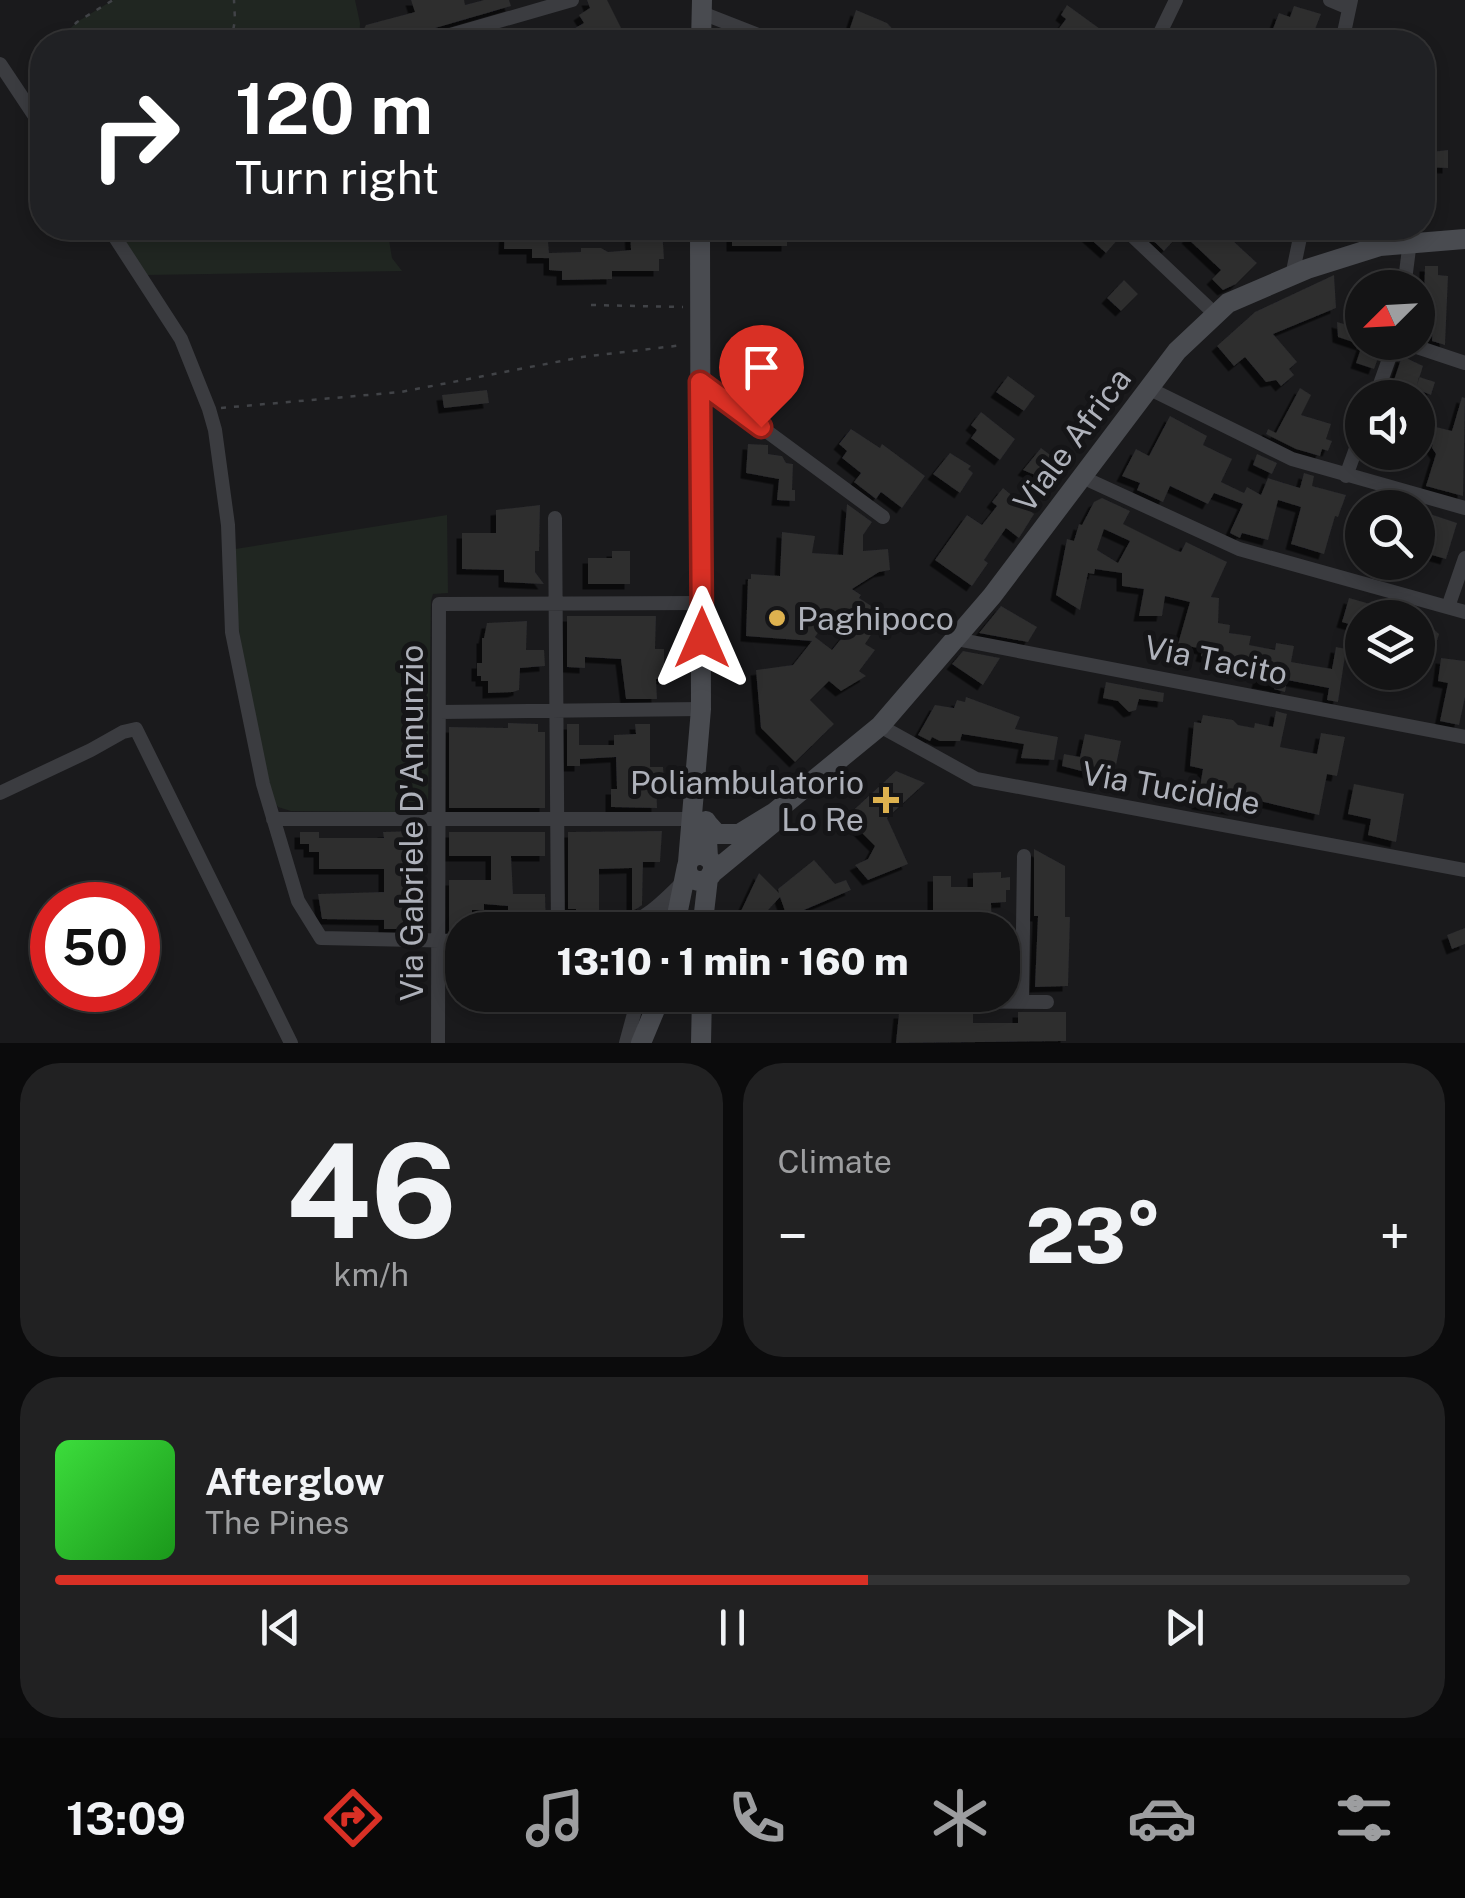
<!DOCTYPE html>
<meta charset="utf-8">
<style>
body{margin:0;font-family:"Public Sans",sans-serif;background:#212122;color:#f1f3f6;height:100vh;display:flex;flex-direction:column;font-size:38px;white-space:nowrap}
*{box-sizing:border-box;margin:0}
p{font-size:32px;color:#9d9ea0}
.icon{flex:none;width:55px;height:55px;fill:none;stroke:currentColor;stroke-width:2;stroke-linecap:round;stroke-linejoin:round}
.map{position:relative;height:1043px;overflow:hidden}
.drawer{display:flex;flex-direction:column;gap:20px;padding:20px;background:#0b0b0c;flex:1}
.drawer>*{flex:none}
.hud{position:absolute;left:30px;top:30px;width:1405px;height:210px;border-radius:40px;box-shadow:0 5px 15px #0003,0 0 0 2px #333334;background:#202124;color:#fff;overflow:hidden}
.needle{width:65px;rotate:246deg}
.fabs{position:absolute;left:1345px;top:270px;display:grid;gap:20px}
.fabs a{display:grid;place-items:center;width:90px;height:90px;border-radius:50%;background:#141415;box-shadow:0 5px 15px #0003,0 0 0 2px #333334;font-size:50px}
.speed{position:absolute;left:30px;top:882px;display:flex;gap:20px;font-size:50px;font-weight:700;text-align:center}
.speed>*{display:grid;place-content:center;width:130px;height:130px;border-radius:50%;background:#141415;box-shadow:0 5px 15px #0003,0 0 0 2px #333334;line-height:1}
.speed .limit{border:15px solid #d22;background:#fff;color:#111}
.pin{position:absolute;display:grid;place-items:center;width:85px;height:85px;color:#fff;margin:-102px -42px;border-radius:50% 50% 50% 0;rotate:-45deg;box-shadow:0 0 10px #0007}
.pin .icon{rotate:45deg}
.me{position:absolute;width:110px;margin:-55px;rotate:0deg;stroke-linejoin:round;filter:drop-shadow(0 0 8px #0008)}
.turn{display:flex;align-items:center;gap:35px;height:210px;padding:0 40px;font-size:45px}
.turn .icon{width:130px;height:130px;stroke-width:2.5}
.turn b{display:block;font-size:70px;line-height:85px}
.big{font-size:75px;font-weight:800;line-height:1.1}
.drawer .widget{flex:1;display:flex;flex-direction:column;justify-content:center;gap:15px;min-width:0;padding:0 35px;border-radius:40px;background:#212122}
.drawer .dial{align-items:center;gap:0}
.dial b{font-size:130px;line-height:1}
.song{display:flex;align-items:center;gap:30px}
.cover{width:120px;height:120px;border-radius:15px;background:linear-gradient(135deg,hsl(120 70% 55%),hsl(120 70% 35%))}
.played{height:10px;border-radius:5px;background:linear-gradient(90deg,#d93025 60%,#333334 60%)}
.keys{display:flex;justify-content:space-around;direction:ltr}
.heat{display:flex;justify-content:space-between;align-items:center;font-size:55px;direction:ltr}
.drawer .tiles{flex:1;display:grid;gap:20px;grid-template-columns:1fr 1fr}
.widget:last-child{grid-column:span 2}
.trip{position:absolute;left:445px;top:912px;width:575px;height:100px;border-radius:40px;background:#141415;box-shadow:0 5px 15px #0003,0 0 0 2px #333334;font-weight:800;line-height:100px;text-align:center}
.dock{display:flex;height:160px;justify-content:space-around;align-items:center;background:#080808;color:#9d9ea0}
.dock .icon{width:70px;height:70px}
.dock .on{color:#d93025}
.dock b{font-size:45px;color:#f1f3f6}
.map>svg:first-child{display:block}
.green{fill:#202621}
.building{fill:#2d2d2f;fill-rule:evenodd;filter:url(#shadow)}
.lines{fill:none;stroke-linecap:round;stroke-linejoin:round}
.path{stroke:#414347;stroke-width:2.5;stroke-dasharray:5 8;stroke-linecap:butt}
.street{stroke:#3b3c40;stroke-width:14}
.secondary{stroke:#494b50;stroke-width:20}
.route-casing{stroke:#8d1f18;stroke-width:25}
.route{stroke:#d93025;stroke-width:18}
.poi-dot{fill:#deb24f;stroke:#151517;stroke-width:4}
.labels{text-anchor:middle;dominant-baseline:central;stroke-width:10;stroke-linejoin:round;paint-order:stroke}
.street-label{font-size:32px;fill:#aeb1ba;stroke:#151517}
.poi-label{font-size:32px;fill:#aeb1ba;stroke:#151517;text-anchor:start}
</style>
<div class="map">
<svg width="1465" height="1043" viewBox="0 0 1465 1043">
<defs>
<filter id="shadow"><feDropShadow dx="-5.5" dy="5.5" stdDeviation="0" flood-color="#0009"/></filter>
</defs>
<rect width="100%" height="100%" fill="#1a1a1c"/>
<path class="green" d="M113,0h242l5,23 -1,19h-303l21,-20z
M42,59v58l-13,-22z
M117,228h270l5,30 10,13 -256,4z
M447,515l1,78 -15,1 -2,7 -3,208 -32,3 -105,-1 -13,-4 -7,-9 -29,-147 -5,-36 -2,-66z"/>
<path class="building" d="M411,0h53l1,5 19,-5h25l2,6 -117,34 1,2h-27l-4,-13 2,-4 49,-13z
M587,0h20l18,36 -14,6h-61l34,-19 -5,-8 11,-7z
M1067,5l51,37h-69l17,-23 -5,-4z
M1294,6l27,8 -11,28h-42l11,-29 11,4z
M856,10l31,13 12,13 -5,6h-17l-27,-14z
M1448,150v18l-26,-1v-14z
M505,228l42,1 2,24 32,-1v-4h20l7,4 23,-2 -1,-22h32l2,31h-5v12h-47v8l-50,1v-9l-13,-1v-12h-17v-9h-28z
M757,228h30v18h-55v-12l25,-1z
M1078,228h36l5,10 -13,15z
M1148,228h37l-21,23 -20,-19z
M1196,228h23l38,35 -21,21 -13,6 -11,-11 9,-9 -34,-32z
M1425,266h13v9l10,1 -3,69 -13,-4 2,-39h-10z
M1334,275l2,33 -63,26 24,28 -8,7 5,6 -13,11 -5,-6 -10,2 -21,-25 -11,9 -17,-20 38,-34z
M1124,280l14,14 -17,17 -14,-13z
M1337,322l25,7v15l22,-2 -10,27 -18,-6 6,-18 -24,-8z
M1402,356l21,10 -6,19 2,-8 16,5 -4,13 -37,-15z
M1008,376l27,20 -11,15 -28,-19z
M1300,388l11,7 -10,20 30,9 -5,15 6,2 -4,10 -6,-2 -2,7 -24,-7 -30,-15 2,-5 8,4z
M487,390l2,13 -45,5 -2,-13z
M1462,397l3,1 -2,98 -37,-10 10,-32 -4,-6 4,-21 16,4z
M981,412l34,27 -15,21 -29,-22 6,-8 -6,-5z
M1170,416l37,20 -4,9 29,14 -11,23 23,11 3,-6 14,8 7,-17 32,10 4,-15 10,3 -2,10 34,9 -8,22 -3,-1 -11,38 -33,-10 10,-37 -23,-7 -10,40 -26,-7 -2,5 -10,-5 1,-3 12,-26 -29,-11 -6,11 -38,-18 -7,16 -26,-12 3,-7 -18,-7 14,-27 13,7z
M851,429l29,19 2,-4 43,32 -23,32 -21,-16 -5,7 -22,-17 7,-9 -19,-15 5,-7 -8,-7z
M748,444l20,1v9l14,2 4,7 7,1 -1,26h3v11l-18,-1 2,-21 -33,-6z
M1041,448l28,21 -12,15 -34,-14z
M950,453l21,13 -3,3 5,4 -13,20 -27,-19z
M1257,454l20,9 -5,11 -19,-9z
M1003,488l31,26 -15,24 -13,-10 -22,32 4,3 -16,23 -37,-26 32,-45 15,10 15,-19 -5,-4z
M1102,498l28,13 -7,13 52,26 6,2 5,-10 41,20 -16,35 8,1 -1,25 12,2 -1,8 22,3 -2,9 26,5 1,-7 18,3 -3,16 41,7 4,-22 10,2 -8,53 -11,-2 2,-12 -42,-8 -2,12 -11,-3 1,-3 -18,-3 2,-7 -27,-5 1,-8 -32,-7 2,-7 -25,-5 12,-42 -25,-6 -3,20h-23l5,-27 -22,-3v-13l-27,-4 -1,5 -6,-1 -8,37 -24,-15 11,-56 7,2 5,-17 3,1 12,-23zM1104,529l26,12 -12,22 -21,-13z
M847,504l25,18 -9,13v16l25,-2 2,21 -11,2 -27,17 9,6 -2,3 20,13 -9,16 4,3 -9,14 10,6 -16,21 7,5 -25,15 -12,-10 -19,19 24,24 -39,38 -34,-34 -5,-58 37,-5 19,-24 -66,-5 2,-57h3v-5l29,2 2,-44 33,4 -3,17 31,2zM830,616l19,13 -17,21 -17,-13z
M540,505l-1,46h-4v21l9,12 -40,-2v-12l-42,-1v-36h34v-23z
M1427,513l30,10 -11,36 -28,-8v-33l7,2z
M612,551h18v33h-42v-26h24z
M1349,598l56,16 -1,4h-42v10l-20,-6z
M1001,606l36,21 -9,15 -49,-9z
M1418,615l21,19 -5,17 -16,-5z
M567,616h89l-1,33h9v30h-8l1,20h-31l-5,-40 -36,-2v11l-18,-1z
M527,621l-1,29h18l1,16 -25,2 -1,22 -6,2 -25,1v-12h-7v-5h-4v-13h5v-25h2l3,-15z
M963,651l37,7 -17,27 -31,-21z
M1441,658l24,3v36l-6,28 -19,-4 8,-38 -10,-2z
M1106,682l58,11 -1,9 -24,-3 -3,11 -7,2 -11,-11 -15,-3z
M966,697l54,20 -5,12 43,8 -4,23 -33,-2 3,-14 -62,-10 -2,7h-20l-8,-4 -2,4 -12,-6 17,-30 19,3 3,-8 8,2z
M1276,711l11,3 -7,33 37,7 4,-21 24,4 -8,39 -10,-2 -8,41 -81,-19 -4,14 -37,-6 6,-35 -13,-3 4,-44 7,1 2,-8 30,5 5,5 16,3 1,-5 18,4z
M508,723l30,1v8h7v76h-96v-81l59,1z
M567,724h12v21h35v-10l22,-1 -1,-10h15v43h13l1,12h-8l1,29 -46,-1v-18h6l-1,-32 -36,2v7h-13z
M1085,734l36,7 -6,29 -20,-4 -2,8 -31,-8 2,-12 16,3z
M896,771l29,12 -38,35 21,46 -40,16 -13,-15 13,-6 7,-13 -29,-29z
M1354,784l50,10 -8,48 -28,-7 3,-16 -23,-5z
M415,831l5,89h-6v9h-30v-9l-62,-1 -4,-25 66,-2v-23h-65v-17h-10v-8h-9v-12h19v6h65l-1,-6z
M662,831l-2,31h-17l-1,43 -4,3 -6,3v-43l-33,1v61h-9l-2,-17 -12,1v-5h-8v-77z
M449,832h96v24h-34l2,38h32l1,36h-38v-24l-24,-2v6h-12v20h-23v-50h42v-24h-42z
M1034,849l31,17v51h5l-2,69 -33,1 3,-71h-4z
M814,860l21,24 11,-4 5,10 -47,20 -2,19 -11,-1 -11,-31 -30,33h-18l27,-57 20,20 -1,-4z
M1001,872v6l9,-1v13h-4v12l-15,1 1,27h-59v-54h18v11h22v-14z
M1465,928v16l-13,5 -5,-14z
M973,1012v11h45v-11h48v29l-170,2 3,-30z"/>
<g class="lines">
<path class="path" d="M56,42l21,-20 36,-22
M231,42l4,-22 -1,-20
M30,78l12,-19
M591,305l92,2
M221,408l180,-16 181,-35 101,-12"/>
<path class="street" d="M1330,0l19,8
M702,13l74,29
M1158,37l18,-37
M426,42l146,-42
M1342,42l9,-42
M0,64l42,63
M109,228l72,111 28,70 6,21 13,95 4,107 31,152 35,117 23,37 141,3
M1124,228l91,86
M1292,276l10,-48
M1404,288l6,-47
M1402,342l63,21
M700,382l183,135
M1148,388l144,71 173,49
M1375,398l20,-56
M1346,476l16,-44
M1082,477l157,72 226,63
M555,518l3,412
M1448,607l17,-49
M956,639l509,98
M439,712l262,-3
M880,726l96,53 489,91
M0,793l91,-43 32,-18 13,-3 155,314
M273,819h420
M614,930c30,-9 47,-26 69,-48
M657,930l7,-27
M702,999l345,3
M1022,1002l2,-146
M438,1043l1,-439 263,-1
M626,1043l13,-48"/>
<path class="secondary" d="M701,42l1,-42
M706,821l2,37
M707,823l10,11h22l36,-22 105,-86 112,-130 185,-245 51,-48 79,-34 73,-23 85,-7
M687 868a13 13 0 1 1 26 0a13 13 0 1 1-26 0Z
M688,862l13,-153 -1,-481
M711,874l62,-51
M674,930l13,-64
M702,930l6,-52
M641,1043l20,-48
M701,1043l1,-48"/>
</g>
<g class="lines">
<defs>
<path id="route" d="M702,638l-2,-256 61,45"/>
</defs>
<use href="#route" class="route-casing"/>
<use href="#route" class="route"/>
</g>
<g class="poi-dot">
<circle cx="777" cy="618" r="10"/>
<path d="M881 785h10v10h10v10h-10v10h-10v-10h-10v-10h10z"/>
</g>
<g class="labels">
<g class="street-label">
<text transform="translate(1072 440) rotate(-53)">Viale Africa</text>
<text transform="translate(1216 660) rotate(11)">Via Tacito</text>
<text transform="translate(1171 788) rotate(10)">Via Tucidide</text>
<text transform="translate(411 823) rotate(-90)">Via Gabriele D'Annunzio</text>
</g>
<g class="poi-label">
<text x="797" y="618">Paghipoco</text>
<text x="864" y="782" text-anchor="end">Poliambulatorio<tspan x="864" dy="37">Lo Re</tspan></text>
</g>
</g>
</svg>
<div class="fabs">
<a><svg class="needle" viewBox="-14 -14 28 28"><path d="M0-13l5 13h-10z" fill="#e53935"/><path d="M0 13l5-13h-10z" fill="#9d9ea0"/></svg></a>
<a><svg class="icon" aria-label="sound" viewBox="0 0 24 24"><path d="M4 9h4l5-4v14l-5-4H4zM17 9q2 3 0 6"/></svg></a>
<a><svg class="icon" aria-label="search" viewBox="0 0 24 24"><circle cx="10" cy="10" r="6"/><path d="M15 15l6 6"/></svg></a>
<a><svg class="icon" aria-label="layers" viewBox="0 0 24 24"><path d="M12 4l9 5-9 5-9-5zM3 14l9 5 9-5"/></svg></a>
</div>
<div class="speed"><div class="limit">50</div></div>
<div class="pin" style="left:761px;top:427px;background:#d93025"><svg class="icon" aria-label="arrive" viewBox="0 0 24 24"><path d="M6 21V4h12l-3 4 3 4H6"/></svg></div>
<svg class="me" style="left:702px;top:638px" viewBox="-20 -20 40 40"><path d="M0-17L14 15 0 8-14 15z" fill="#d93025" stroke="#fff" stroke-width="4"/></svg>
<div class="trip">13:10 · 1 min · 160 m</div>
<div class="hud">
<div class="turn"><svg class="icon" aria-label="right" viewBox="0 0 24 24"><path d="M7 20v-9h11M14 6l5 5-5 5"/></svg><div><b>120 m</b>Turn right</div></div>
</div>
</div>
<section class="drawer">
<div class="tiles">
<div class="widget dial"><b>46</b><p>km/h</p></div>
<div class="widget"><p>Climate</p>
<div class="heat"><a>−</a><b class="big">23°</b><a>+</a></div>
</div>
<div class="widget">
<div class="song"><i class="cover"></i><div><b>Afterglow</b><p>The Pines</p></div></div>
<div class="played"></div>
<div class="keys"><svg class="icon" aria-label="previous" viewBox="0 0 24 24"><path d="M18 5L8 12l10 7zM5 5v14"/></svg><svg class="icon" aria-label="pause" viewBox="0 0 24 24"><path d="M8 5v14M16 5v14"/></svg><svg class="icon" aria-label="next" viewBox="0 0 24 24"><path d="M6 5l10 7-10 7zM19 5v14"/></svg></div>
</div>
</div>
</section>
<nav class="dock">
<b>13:09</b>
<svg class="icon on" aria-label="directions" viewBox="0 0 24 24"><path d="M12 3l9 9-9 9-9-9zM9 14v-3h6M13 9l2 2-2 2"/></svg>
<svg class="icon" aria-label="music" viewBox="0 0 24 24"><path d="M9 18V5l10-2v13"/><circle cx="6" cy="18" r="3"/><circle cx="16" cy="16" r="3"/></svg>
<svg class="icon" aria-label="phone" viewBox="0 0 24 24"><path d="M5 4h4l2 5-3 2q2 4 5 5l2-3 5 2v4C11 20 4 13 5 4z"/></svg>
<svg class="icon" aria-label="climate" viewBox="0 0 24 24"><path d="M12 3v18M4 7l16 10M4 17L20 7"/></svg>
<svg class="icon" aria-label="car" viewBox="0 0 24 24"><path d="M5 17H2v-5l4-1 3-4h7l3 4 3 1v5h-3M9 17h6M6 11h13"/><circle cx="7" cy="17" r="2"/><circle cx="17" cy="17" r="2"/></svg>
<svg class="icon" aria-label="filters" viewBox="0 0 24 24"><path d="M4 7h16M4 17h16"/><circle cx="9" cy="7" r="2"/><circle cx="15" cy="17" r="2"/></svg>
</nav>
